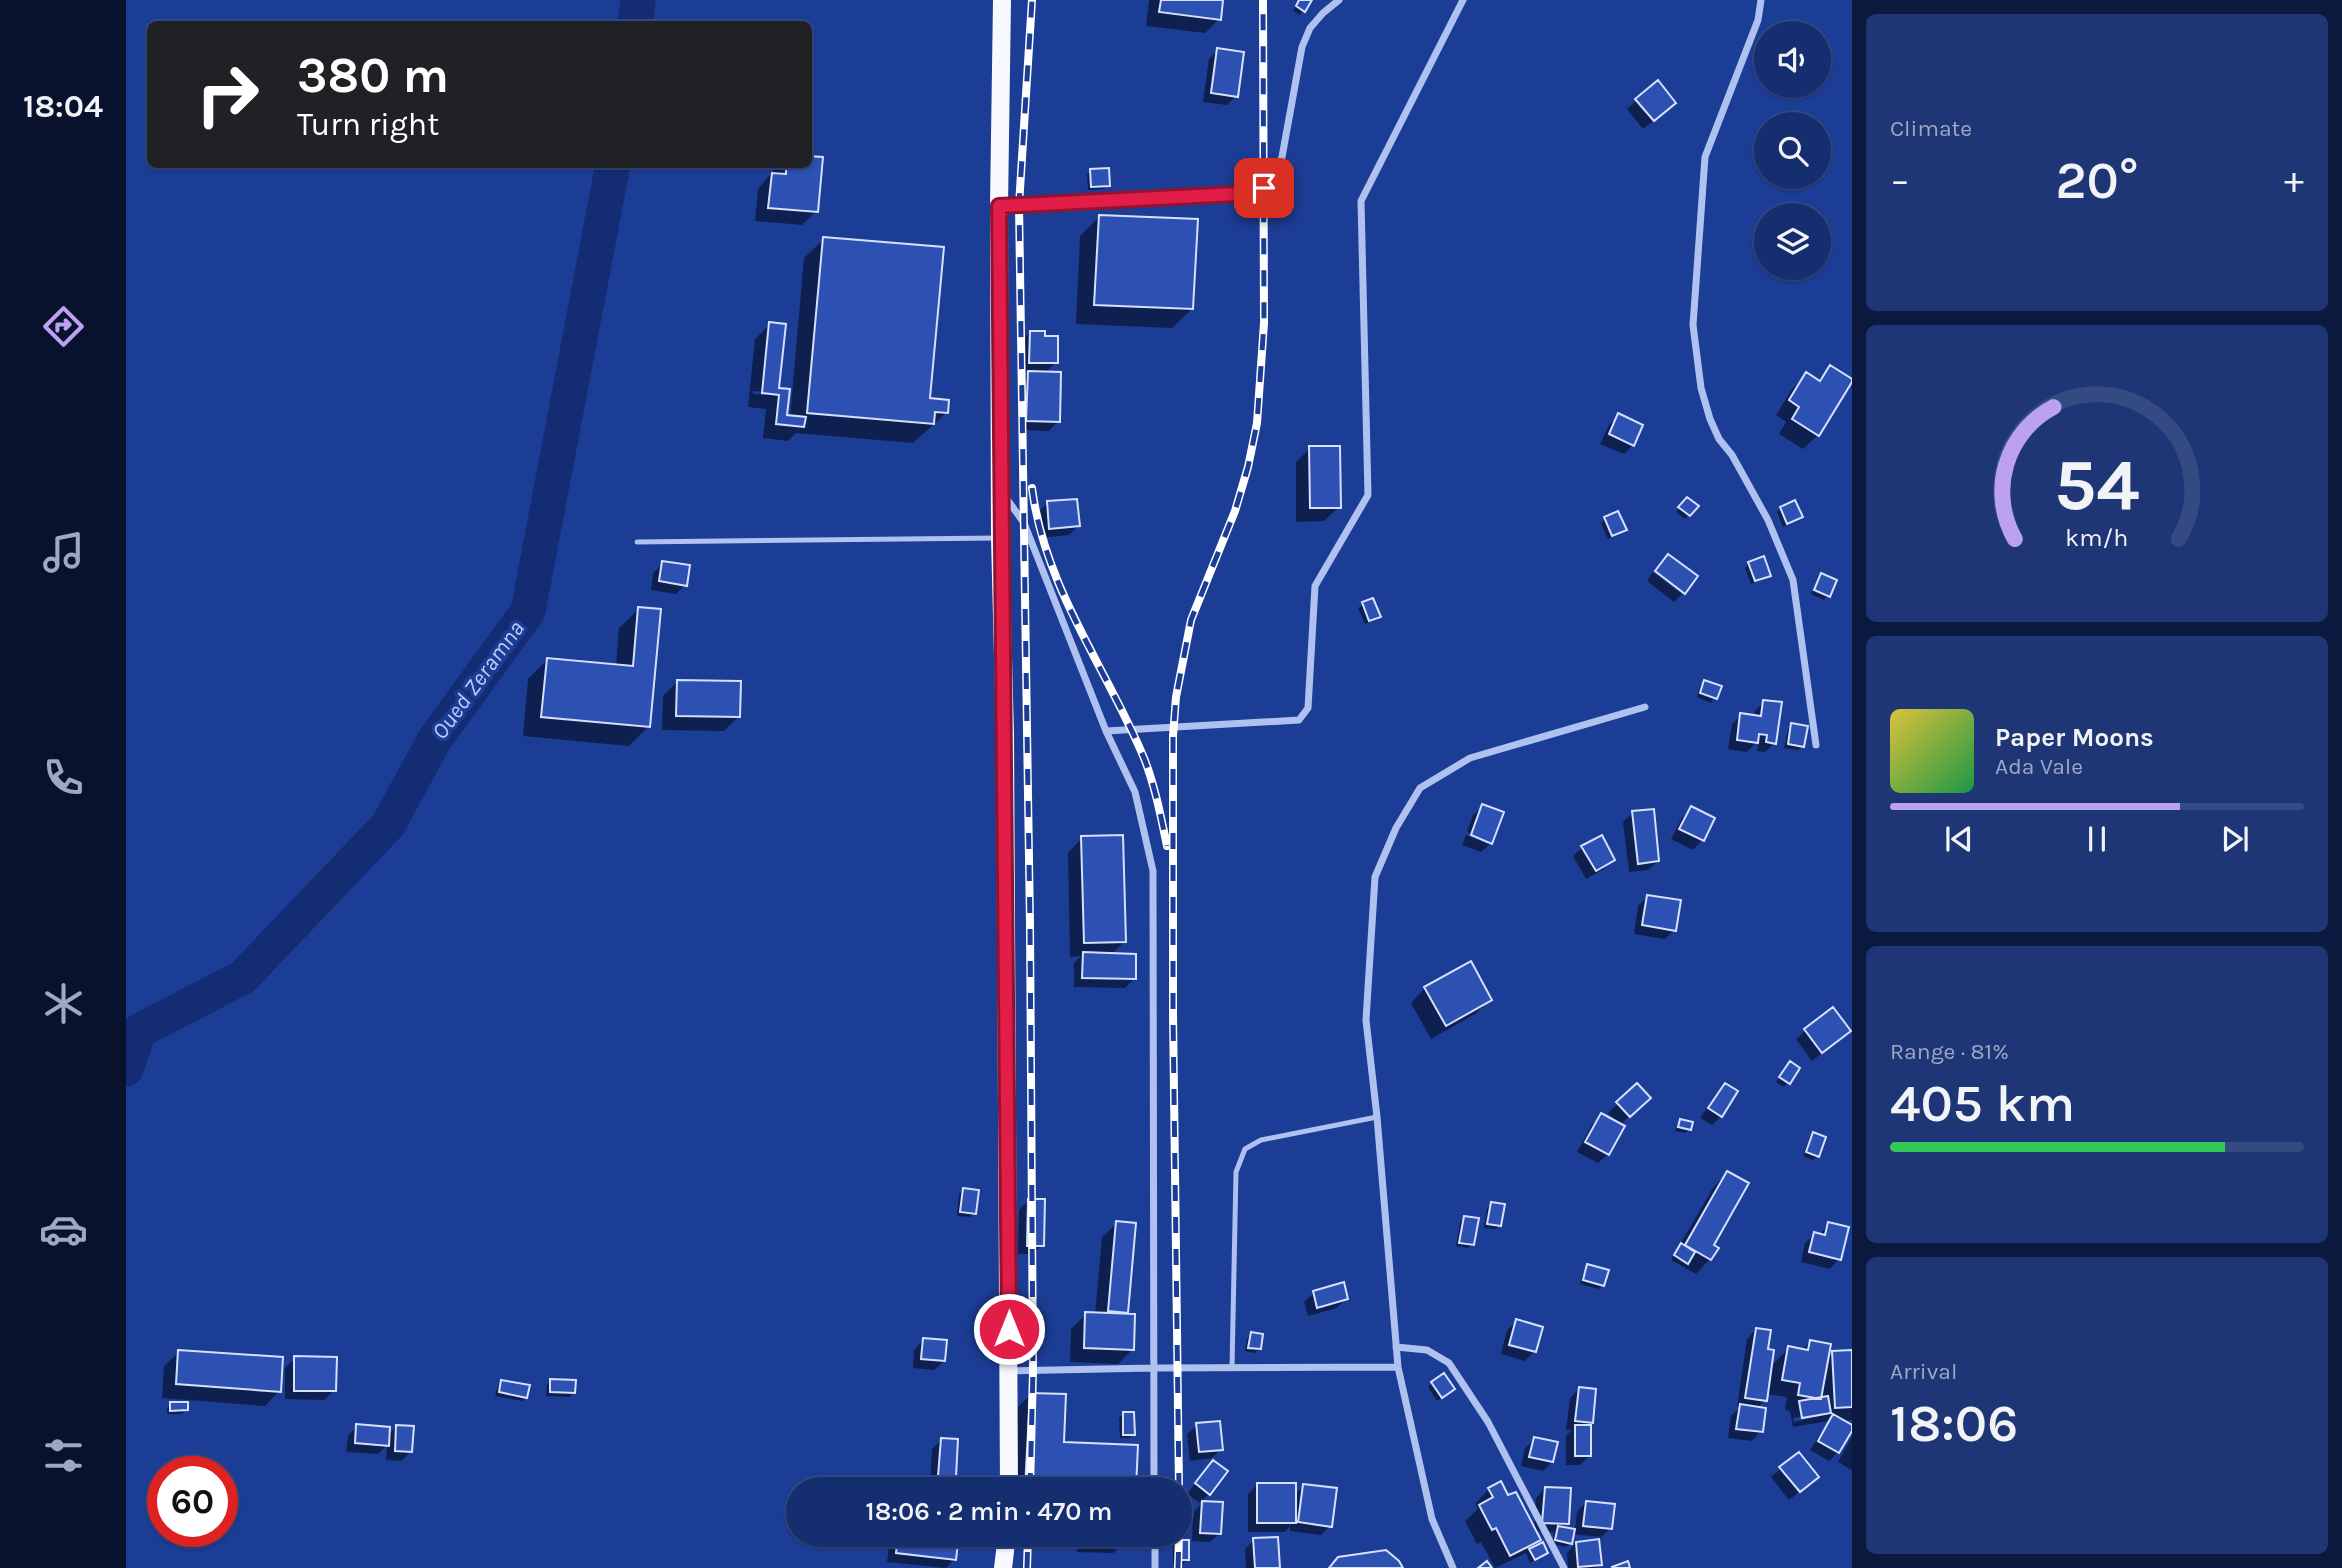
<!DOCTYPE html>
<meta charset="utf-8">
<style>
body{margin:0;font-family:Karla,sans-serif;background:#1e3675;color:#f1f3f6;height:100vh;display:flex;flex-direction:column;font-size:26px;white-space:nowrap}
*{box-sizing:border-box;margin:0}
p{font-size:23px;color:#9da8c3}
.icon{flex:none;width:38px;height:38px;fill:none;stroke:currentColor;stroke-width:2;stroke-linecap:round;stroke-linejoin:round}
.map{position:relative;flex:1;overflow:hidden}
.details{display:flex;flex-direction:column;gap:14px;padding:14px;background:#0c193e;width:490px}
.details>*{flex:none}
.top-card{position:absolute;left:21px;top:21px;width:665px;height:147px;border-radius:10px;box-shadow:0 2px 5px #0004,0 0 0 2px #344a83;background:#202124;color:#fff;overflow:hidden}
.controls{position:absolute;left:1628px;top:21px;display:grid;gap:14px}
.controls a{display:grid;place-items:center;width:77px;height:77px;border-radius:50%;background:#152e70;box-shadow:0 2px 5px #0004,0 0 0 2px #344a83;font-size:35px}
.speed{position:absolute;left:21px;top:1456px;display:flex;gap:14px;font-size:35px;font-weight:700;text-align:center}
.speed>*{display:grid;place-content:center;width:91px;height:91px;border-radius:50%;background:#152e70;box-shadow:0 2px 5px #0004,0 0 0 2px #344a83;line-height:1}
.speed .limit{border:10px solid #d22;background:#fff;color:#111}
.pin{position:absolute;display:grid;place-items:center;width:60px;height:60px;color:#fff;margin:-30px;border-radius:14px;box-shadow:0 4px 10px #0006}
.me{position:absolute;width:77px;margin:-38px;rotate:0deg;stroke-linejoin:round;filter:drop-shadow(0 0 5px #0008)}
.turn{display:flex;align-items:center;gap:24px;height:147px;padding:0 35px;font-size:32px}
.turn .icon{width:91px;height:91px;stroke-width:2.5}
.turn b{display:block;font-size:49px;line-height:60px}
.big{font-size:52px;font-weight:600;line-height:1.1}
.details .widget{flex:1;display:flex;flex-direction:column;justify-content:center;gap:10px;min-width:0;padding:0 24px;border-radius:10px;background:#1e3675}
.details .dial{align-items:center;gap:0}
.dial svg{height:182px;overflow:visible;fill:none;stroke:#344a83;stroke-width:7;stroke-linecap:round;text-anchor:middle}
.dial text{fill:#f1f3f6;stroke:none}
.song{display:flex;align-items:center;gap:21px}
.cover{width:84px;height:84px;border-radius:10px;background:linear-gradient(135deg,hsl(50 70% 55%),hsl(140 70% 35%))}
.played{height:7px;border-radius:4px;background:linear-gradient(90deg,#bca0f2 70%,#344a83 70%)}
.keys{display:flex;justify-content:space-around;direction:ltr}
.heat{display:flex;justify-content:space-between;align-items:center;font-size:38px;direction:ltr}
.charge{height:10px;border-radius:5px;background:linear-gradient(90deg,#34c759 81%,#344a83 0)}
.trip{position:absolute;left:660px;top:1477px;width:406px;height:70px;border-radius:35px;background:#152e70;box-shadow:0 2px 5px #0004,0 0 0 2px #344a83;font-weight:600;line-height:70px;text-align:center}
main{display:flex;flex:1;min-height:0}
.menu{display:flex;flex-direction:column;width:126px;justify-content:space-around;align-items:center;background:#08122d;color:#9da8c3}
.menu .icon{width:49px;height:49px}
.menu .selected{color:#bca0f2}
.menu b{font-size:32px;color:#f1f3f6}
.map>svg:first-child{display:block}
.shadow{fill:#0007;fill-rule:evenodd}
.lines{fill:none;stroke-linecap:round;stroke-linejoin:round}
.river{stroke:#132c73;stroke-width:35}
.building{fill:#2c51b2;stroke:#d6e0fb;stroke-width:2}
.service{stroke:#afc1ef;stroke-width:5}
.minor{stroke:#afc1ef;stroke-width:7}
.primary{stroke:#f7f9ff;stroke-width:18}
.rail-casing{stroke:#fff;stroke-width:8}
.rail{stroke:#1c3d95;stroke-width:5;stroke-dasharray:16;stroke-linecap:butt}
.route-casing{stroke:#92132f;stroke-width:18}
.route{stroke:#e11d48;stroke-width:12}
.labels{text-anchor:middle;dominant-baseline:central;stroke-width:7;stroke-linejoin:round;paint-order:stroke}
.water-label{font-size:23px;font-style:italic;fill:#bbccf6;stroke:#1c3d95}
</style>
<main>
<nav class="menu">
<b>18:04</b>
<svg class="icon selected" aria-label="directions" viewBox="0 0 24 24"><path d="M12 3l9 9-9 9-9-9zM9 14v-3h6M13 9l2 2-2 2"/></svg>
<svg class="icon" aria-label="music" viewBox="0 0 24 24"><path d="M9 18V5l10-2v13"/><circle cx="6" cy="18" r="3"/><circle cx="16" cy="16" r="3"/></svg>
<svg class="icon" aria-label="phone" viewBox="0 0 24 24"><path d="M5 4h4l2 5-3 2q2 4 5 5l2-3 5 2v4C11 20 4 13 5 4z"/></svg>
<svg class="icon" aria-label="climate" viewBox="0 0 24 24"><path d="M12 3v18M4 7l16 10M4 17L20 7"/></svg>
<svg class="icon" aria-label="car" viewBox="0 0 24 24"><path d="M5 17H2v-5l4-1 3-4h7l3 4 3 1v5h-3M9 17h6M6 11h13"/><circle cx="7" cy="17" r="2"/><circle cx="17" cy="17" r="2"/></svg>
<svg class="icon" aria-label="filters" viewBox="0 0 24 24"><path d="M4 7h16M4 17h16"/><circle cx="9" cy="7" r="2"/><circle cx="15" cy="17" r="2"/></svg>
</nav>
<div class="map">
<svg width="1726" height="1568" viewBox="0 0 1726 1568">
<rect width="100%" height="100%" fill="#1c3d95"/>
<path class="shadow" d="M1023,0h72l-2,19 -14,14 -59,-7z
M1173,0h10l-9,15 -7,-4z
M1092,50l18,46 -9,9 -24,-3 6,-43z
M1531,83l8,29 -22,17 -16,-20z
M653,164h29l8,47 -14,14 -47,-4 3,-32z
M965,171l17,14 -4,4 -16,1 -1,-15z
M973,217l93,92 -20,19 -96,-4 4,-88z
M698,239l105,161 17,13 -33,30 -117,-10 -8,8 -25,-3 3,-29 -18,-2 7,-68 15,-15 7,66 9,26 4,1 14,-159zM627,391l14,1v3l-14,-1z
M904,332l26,30 -12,12 14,47 -9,10 -31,-1 1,-47 11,-12h-10l1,-29z
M1704,367l-12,68 -15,14 -24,-15 7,-12 -10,-7 16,-26 14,-14 11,6z
M1492,416l15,29 -9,9 -24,-10 9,-19z
M1184,448l29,59 -15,14 -28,1v-60z
M922,503l30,23 -9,9 -29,3 -2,-26z
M1557,503l13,3 -11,13 -9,-7z
M1655,508l20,9 -18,10 -6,-15z
M1479,519l20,10 -17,10 -7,-16z
M1636,559l7,16 -4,4 -14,5 -6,-16 4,-4z
M537,563l22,22 -9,9 -25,-4 2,-17z
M1527,572l29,22 -8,8 -27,-21z
M1695,575l7,21 -4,4 -13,-6z
M1246,600l7,17 -14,7 -7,-16z
M513,609l10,117 -20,20 -106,-10 5,-57 19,-19 69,6 3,-38z
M551,682l61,35 -14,14 -62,-1 1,-34z
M1579,682l14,5 -8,16 -14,-6 3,-11z
M1638,702l11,41 -10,9 -8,-1 1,-7h-3l-8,8 -19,-3 4,-25 9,-9 13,1 1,-5z
M1666,725l11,21 -5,4 -14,-2 4,-19z
M1357,806l8,37 -10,9 -19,-7 4,-10 22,9v-4l-21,-8 6,-17z
M1565,808l22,11 -11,21 -9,10 -22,-11 11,-21z
M1507,812l25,49 -10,9 -19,2 -6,-50z
M956,838l43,103 -14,14 23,24 -9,9 -51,-1v-24l7,-7 -11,1 -2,-104z
M1457,847l30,13 -9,9 -18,10 -13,-23z
M1521,897l28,33 -10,9 -31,-5 4,-28z
M1299,988l65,12 -15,14 -44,25 -20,-36z
M1680,1030l42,1 -36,30 -16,-22z
M1660,1068l12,1 -14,18 -8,-5z
M1599,1085l-4,31 -9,9 -12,-7 16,-24z
M1511,1086l12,12 -29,27 -12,29 -10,9 -21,-11 15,-27 9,-10 18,9 -11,-11z
M1554,1121l9,8 -4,4 -10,-2z
M1688,1134l4,22 -5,4 -10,-4 6,-18z
M1601,1173l-17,86 -14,15 -25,-14 42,-72z
M837,1190l11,23 -4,4 -13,-1 2,-22z
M902,1201l14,44 -9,9h-15l1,-44z
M1366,1204l8,21 -4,4 -12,-1 3,-20z
M1339,1217l8,27 -5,4 -12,-2 4,-24z
M991,1223l9,89 -4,4 10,34 -14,14 -48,-2 1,-33 15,-15 9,1 7,-78z
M1703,1224l10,35 -9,10 -29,-7 4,-19 10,-9 4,1z
M1462,1266l15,19 -4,4 -19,-5 4,-13z
M1188,1293l32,5 -9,10 -29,8 -4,-14z
M1391,1321l18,30 -10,10 -24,-7 6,-24z
M1630,1329l10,22 4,16 19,-19 13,2 8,-8 17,18 6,-7 19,-1v68l-11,1 -3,31 -9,9 -19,-11 19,-29 -36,6 -3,-16 -5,-1 2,-13 -21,-3 -1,6 -8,8 4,23 -9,10 -24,-3 3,-22 9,-9h-3l10,-68zM1695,1413v3l-27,6 -1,-4z
M1125,1334l8,14 -4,5 -10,-2 2,-12z
M797,1340l21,21 -10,9 -21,-2 1,-18z
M53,1352l100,39 -14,15 -103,-8 2,-32z
M169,1358l39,32 -9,10 -40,-1v-31z
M425,1380l23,13 -5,4 -23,-1 1,-11z
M376,1382l24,15 -4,4 -27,-5 3,-10z
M1306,1383l16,10 -11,8 -9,-14z
M1453,1389l12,33 -4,4 3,29 -10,10h-14v-29l6,-6h-6l4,-32z
M905,1394l31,49 75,4 -2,42h-127l3,-75z
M45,1404l15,5 -4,5h-15v-6z
M998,1414l9,20 -4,4h-9l-1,-20z
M1071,1425l24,24 -9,9 -22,3 -3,-27z
M231,1426l31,9 8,-8 15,24 -10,10 -15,-1 1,-15 -9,9 -32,-2 2,-16z
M1726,1436v34l-14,-8z
M1409,1439l17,23 -9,9 -22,-5 4,-18z
M815,1440l13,36 -9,9 13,-3 1,7h-18l3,-3 -14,-1 2,-36z
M1087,1462l-4,32 -10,9 22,1 -1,29 -10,9 -18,-1 1,-28 8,-9 -14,-10z
M1655,1468l26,18 -18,14 -18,-23z
M1132,1484l36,11 10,-9 26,40 -9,9 -31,-4v-5l-5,6h-37v-38z
M1419,1488l22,35 -5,6 13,2 2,-19 9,-10 25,26 -10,9 -29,-3 -1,9 -5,4 -14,-3 2,-12 -20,-1 4,9 -10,11 14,-7 4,9 -4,4 -12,6 -4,-10 -31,15 -14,-26 -4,2 -12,-23 13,-12 -3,-5 14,-15 18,9 27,33 2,-33z
M769,1535l62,1 -2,23 -9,9 -59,-6 3,-22z
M925,1535h81l-19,18 -36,-1 1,-16z
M1128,1540l24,28h-32l-1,-19z
M1051,1542l11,17 -5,5 -10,-1v-17z
M1450,1543l24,21 -4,4h-28l-1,-15z"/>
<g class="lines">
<path class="river" d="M509,24l3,-24
M0,1069l13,-38 104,-54 145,-152 47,-86 93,-128 85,-447"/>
</g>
<path class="building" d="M1035,0h62l-2,20 -62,-8z
M1173,0h13l-7,12 -9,-6z
M1091,48l27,4 -6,45 -27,-4z
M1532,80l18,23 -22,18 -19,-22z
M682,156l15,1 -5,55 -50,-4 4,-35 14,1v-10h22z
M983,168l1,18 -19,1 -1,-18z
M973,215l99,4 -5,90 -99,-4z
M697,237l121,10 -14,151 19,2 -1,13 -13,-1 -1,12 -127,-11z
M643,322l17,2 -7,64 11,1 -3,26 19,2 -2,10 -28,-3 3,-29 -17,-2z
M904,331h15v5h13v27h-29z
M1704,365l22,14v3l-33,54 -27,-17 7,-12 -10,-7 17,-28 14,9z
M902,371l33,1 -1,50 -34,-1z
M1492,413l25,12 -9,21 -25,-12z
M1183,446h31l1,62h-31z
M1561,497l12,9 -9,10 -12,-9z
M951,499l3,27 -31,3 -2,-28z
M1669,500l8,17 -16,7 -7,-17z
M1492,511l9,19 -15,6 -8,-19z
M1542,554l30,22 -13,18 -30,-23z
M1638,556l7,20 -16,5 -7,-19z
M536,561l28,4 -3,21 -28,-5z
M1695,573l16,7 -7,17 -16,-7z
M1247,598l8,19 -12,4 -7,-19z
M512,607l23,2 -11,118 -109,-10 6,-59 86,8z
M551,680l64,1 -1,36 -64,-1z
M1578,680l18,6 -5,13 -17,-6z
M1637,700l19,2 -6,42 -10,-2 1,-7 -8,-1 -1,9 -21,-3 3,-27 21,3z
M1665,723l17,3 -4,21 -16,-3z
M1356,804l22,8 -12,32 -21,-9z
M1565,806l24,12 -11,23 -25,-12z
M1528,809l5,52 -21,3 -6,-53z
M997,835l3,107 -42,1 -3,-107z
M1476,835l13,25 -19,11 -15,-25z
M1521,895l34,5 -5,31 -34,-6z
M957,952l53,2v25l-54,-1z
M1345,961l21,39 -46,26 -22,-39z
M1707,1007l18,24 -29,22 -18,-24z
M1664,1061l10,7 -10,16 -11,-7z
M1511,1083l14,15 -21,19 -14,-15z
M1599,1083l13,8 -16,26 -14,-9z
M1475,1113l24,13 -16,29 -24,-13z
M1554,1119l13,3 -2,8 -13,-3z
M1687,1132l13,5 -7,20 -13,-5z
M1601,1171l22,12 -35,62 5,3 -8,12 -26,-15z
M837,1188l16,2 -3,24 -16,-2z
M902,1199h17l-1,47h-17z
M1365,1202l14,2 -4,22 -14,-2z
M1338,1216l15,2 -5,27 -15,-2z
M990,1221l20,2 -8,90 -20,-2z
M1702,1222l21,5 -8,33 -32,-8 5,-20 11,3z
M1555,1243l14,9 -7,12 -14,-9z
M1461,1264l22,6 -5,16 -21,-6z
M1218,1282l4,17 -31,9 -4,-17z
M959,1312l50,2 -1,36 -50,-2z
M1390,1319l27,8 -7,25 -27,-7z
M1630,1328l15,2 -3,19 6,1 -7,51 -22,-3z
M1125,1332l12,2 -2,15 -13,-1z
M797,1338l24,2 -2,21 -24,-2z
M1684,1340l21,4 -10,55 -23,-4 2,-12 -18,-3 6,-34 20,4z
M52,1350l105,7 -2,35 -105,-8z
M1726,1350v57l-17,1 -3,-57z
M168,1356l43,1 -1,34h-42z
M1318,1373l11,16 -13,9 -11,-16z
M424,1379l26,1 -1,13 -25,-1z
M375,1380l29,5 -3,13 -28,-6z
M1453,1387l17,2 -3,34 -18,-2z
M904,1393l36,1 -2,48 74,3 -2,44h-111z
M1702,1396l3,17 -29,5 -3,-17z
M44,1402h18v8l-18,1z
M1614,1404l26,4 -3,24 -27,-3z
M997,1412h11l1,23h-12z
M1707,1414l19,11v6l-13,22 -21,-12z
M1094,1421l3,29 -24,2 -3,-29z
M230,1424l34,3 -1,19 -34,-3z
M270,1425l18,1 -2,26 -17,-1z
M1449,1425h16v31h-16z
M1408,1437l24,5 -5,20 -24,-5z
M815,1438l17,1 -2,38 -18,-1z
M1673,1452l20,25 -19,15 -21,-25z
M1087,1460l15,11 -18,24 -15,-12z
M833,1480l2,9h-16l-1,-6z
M1375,1481l7,14 8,-3 25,48 -31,16 -14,-28 -4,2 -13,-25 14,-8 -5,-9z
M1131,1483h39v40h-39z
M1177,1484l34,4 -5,39 -34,-5z
M1419,1487l26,1 -2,36 -27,-1z
M1076,1501l21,1 -2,32 -21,-1z
M1460,1501l29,3 -3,25 -29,-3z
M1432,1526l17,3 -3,15 -17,-4z
M772,1535h61l-3,25 -60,-7z
M1152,1537l2,31h-25l-2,-30z
M1473,1539l3,26 -24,2 -2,-25z
M1050,1540h13v20h-13z
M1417,1542l5,11 -13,7 -6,-11z
M1260,1550l13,11 4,7h-74l9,-11z
M1361,1561l5,7h-14z
M1502,1561l2,7h-17l-1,-1z"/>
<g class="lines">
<path class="service" d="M511,542l360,-4
M1106,1368l4,-196 9,-23 16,-9 116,-23"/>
<path class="minor" d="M1635,0l-3,20 -53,137 -12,168 8,63 9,31 9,20 13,16 36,65 25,60 23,165
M873,206l257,-13 18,-13 8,-23 20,-110 8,-19 13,-15 16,-13
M878,495l20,28 82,208 29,61 18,79 1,618
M980,731l193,-11 9,-12 7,-122 53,-91 -7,-294 102,-201
M1270,1347l31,3 22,13 39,59 76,146
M883,1371l144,-3 245,-1
M1029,1535v33
M1327,1568l-21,-49 -34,-152 -21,-250 -11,-97 9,-143 21,-49 24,-40 50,-30 175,-51"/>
<path class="primary" d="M876,0l-3,206 1,332 5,197 4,754
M877,1568l4,-33"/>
<defs>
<path id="rail" d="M906,488c13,101 74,179 112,270 11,28 17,59 23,88
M904,1489l3,-118 -3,-446 -11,-720 13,-205
M1053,1489l-6,-475v-278l3,-39 15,-77 44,-109 13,-44 9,-44 7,-100 -1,-323
M901,1568l1,-33
M1052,1568l1,-33"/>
</defs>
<use href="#rail" class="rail-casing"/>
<use href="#rail" class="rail"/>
</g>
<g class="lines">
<defs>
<path id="route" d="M883,1329l-10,-1123 257,-13 8,-5"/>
</defs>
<use href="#route" class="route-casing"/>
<use href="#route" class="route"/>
</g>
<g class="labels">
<g class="water-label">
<text transform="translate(352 680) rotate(-54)">Oued Zeramna</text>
</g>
</g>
</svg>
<div class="controls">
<a><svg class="icon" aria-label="sound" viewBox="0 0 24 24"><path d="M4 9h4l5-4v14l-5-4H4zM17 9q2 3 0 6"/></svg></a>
<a><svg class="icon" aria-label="search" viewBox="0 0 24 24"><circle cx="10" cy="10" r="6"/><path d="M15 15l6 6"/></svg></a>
<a><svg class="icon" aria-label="layers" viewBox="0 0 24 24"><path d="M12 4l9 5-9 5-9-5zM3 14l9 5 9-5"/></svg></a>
</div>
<div class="speed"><div class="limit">60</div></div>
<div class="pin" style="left:1138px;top:188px;background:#d93025"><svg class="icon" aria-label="arrive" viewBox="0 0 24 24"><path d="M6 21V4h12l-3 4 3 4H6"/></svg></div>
<svg class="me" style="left:883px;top:1329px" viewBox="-20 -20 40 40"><circle r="17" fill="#e11d48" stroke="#fff" stroke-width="3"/><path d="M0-11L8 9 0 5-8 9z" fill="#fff"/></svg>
<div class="trip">18:06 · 2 min · 470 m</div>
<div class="top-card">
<div class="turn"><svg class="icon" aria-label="right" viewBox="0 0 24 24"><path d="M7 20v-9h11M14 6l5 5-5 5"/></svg><div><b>380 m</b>Turn right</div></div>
</div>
</div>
<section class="details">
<div class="widget"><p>Climate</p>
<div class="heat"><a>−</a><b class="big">20°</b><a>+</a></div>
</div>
<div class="widget dial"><svg viewBox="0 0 100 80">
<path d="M14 69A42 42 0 1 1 86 69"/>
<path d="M14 69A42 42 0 0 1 31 11" stroke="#bca0f2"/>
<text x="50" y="56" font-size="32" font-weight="700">54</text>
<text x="50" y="72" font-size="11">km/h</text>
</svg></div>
<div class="widget">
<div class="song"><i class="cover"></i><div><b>Paper Moons</b><p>Ada Vale</p></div></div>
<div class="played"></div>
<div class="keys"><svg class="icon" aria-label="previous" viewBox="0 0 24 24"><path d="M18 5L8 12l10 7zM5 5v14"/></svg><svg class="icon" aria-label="pause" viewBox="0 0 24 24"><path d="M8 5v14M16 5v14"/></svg><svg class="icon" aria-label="next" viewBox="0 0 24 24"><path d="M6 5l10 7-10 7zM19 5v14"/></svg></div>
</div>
<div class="widget"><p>Range · 81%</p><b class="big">405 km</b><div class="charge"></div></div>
<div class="widget"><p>Arrival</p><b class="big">18:06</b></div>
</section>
</main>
